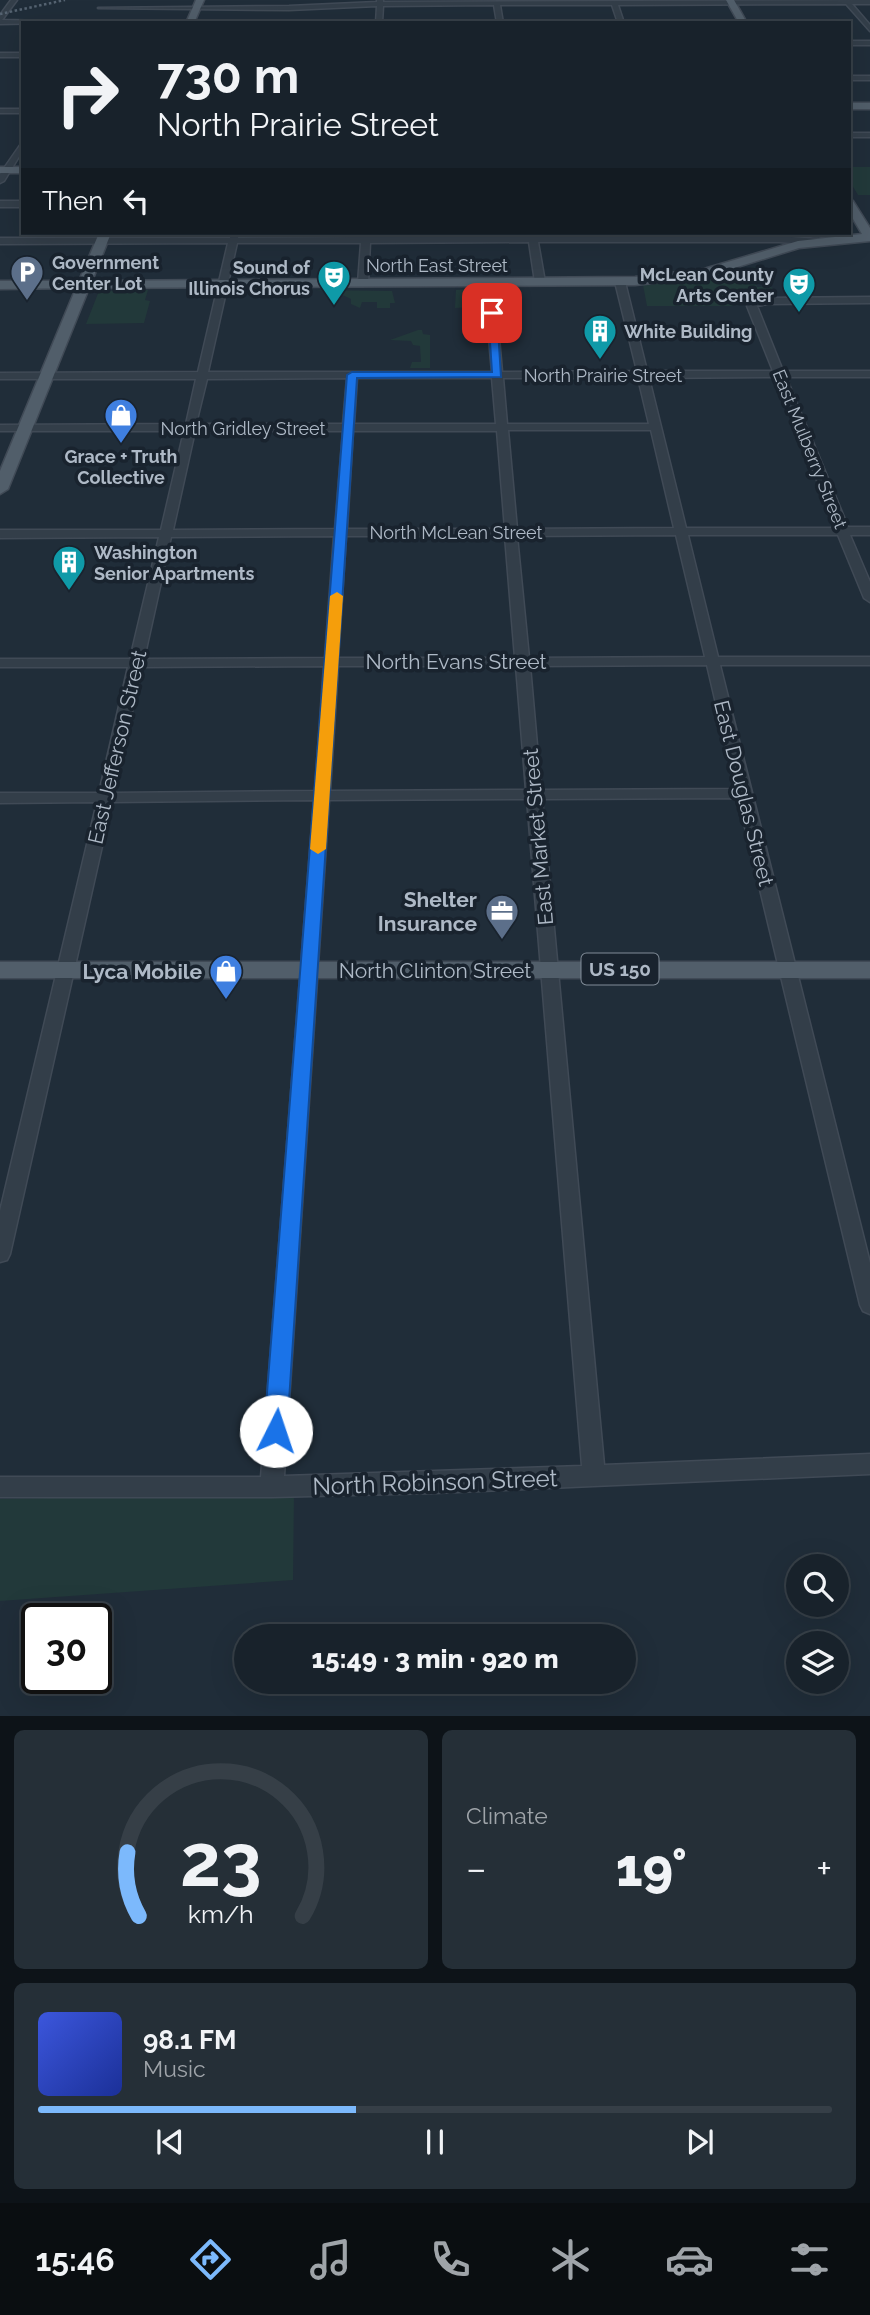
<!DOCTYPE html>
<meta charset="utf-8">
<style>
body{margin:0;font-family:Raleway,sans-serif;background:#252f37;color:#f1f3f6;height:100vh;display:flex;flex-direction:column;font-size:26px;white-space:nowrap}
*{box-sizing:border-box;margin:0}
p{font-size:23px;color:#9fa4a9}
.icon{flex:none;width:38px;height:38px;fill:none;stroke:currentColor;stroke-width:2;stroke-linecap:round;stroke-linejoin:round}
.map{position:relative;height:1716px;overflow:hidden}
.sheet{display:flex;flex-direction:column;gap:14px;padding:14px;background:#0d1318;flex:1}
.sheet>*{flex:none}
.hud{position:absolute;left:21px;top:21px;width:830px;height:214px;border-radius:0px;box-shadow:0 7px 28px #0002,0 0 0 2px #363f47;background:#18222b;color:#f1f3f6;overflow:hidden}
.fabs{position:absolute;left:786px;top:1554px;display:grid;gap:14px}
.fabs a{display:grid;place-items:center;width:63px;height:63px;border-radius:50%;background:#18222b;box-shadow:0 7px 28px #0002,0 0 0 2px #363f47;font-size:35px}
.speed{position:absolute;left:21px;top:1603px;display:flex;gap:14px;font-size:35px;font-weight:700;text-align:center}
.speed>*{display:grid;place-content:center;width:91px;height:91px;border-radius:50%;background:#18222b;box-shadow:0 7px 28px #0002,0 0 0 2px #363f47;line-height:1}
.speed .limit{border:4px solid #111;border-radius:10px;background:#fff;color:#111}
.pin{position:absolute;display:grid;place-items:center;width:60px;height:60px;color:#fff;margin:-30px;border-radius:14px;box-shadow:0 4px 10px #0006}
.me{position:absolute;width:77px;margin:-38px;rotate:4deg;stroke-linejoin:round;filter:drop-shadow(0 0 5px #0008)}
.turn{display:flex;align-items:center;gap:24px;height:147px;padding:0 21px;font-size:32px}
.turn .icon{width:91px;height:91px;stroke-width:2.5}
.turn b{display:block;font-size:49px;line-height:60px}
.then{display:flex;align-items:center;height:66px;padding:0 21px;background:#0003;gap:14px;font-size:26px}
.big{font-size:52px;font-weight:800;line-height:1.1}
.sheet .widget{flex:1;display:flex;flex-direction:column;justify-content:center;gap:10px;min-width:0;padding:0 24px;border-radius:10px;background:#252f37}
.sheet .dial{align-items:center;gap:0}
.dial svg{height:182px;overflow:visible;fill:none;stroke:#363f47;stroke-width:7;stroke-linecap:round;text-anchor:middle}
.dial text{fill:#f1f3f6;stroke:none}
.song{display:flex;align-items:center;gap:21px}
.cover{width:84px;height:84px;border-radius:10px;background:linear-gradient(135deg,hsl(230 70% 55%),hsl(230 70% 35%))}
.played{height:7px;border-radius:4px;background:linear-gradient(90deg,#7cb9fc 40%,#363f47 40%)}
.keys{display:flex;justify-content:space-around;direction:ltr}
.heat{display:flex;justify-content:space-between;align-items:center;font-size:38px;direction:ltr}
.sheet .tiles{flex:1;display:grid;gap:14px;grid-template-columns:1fr 1fr}
.widget:last-child{grid-column:span 2}
.trip{position:absolute;left:234px;top:1624px;width:402px;height:70px;border-radius:35px;background:#18222b;box-shadow:0 7px 28px #0002,0 0 0 2px #363f47;font-weight:800;line-height:70px;text-align:center}
.tab-bar{display:flex;height:112px;justify-content:space-around;align-items:center;background:#0a0e11;color:#9fa4a9}
.tab-bar .icon{width:49px;height:49px}
.tab-bar .active{color:#7cb9fc}
.tab-bar b{font-size:32px;color:#f1f3f6}
.map>svg:first-child{display:block}
.green{fill:#22393a}
.lines{fill:none;stroke-linecap:round;stroke-linejoin:round}
.minor-casing{stroke:#404a56;stroke-width:3}
.major-casing{stroke:#404a56;stroke-width:3}
.minor{fill:#333e49;fill-rule:evenodd}
.major{fill:#515e6a;fill-rule:evenodd}
.rail{stroke:#556371;stroke-width:2.5;stroke-dasharray:2.5 2.5;stroke-linecap:butt}
.route{fill:#1a73e8;stroke:#114b97;stroke-width:2}
.slow{fill:#f59e0b}
.labels{text-anchor:middle;dominant-baseline:central;stroke-width:7;stroke-linejoin:round;paint-order:stroke}
.far-poi-label{font-size:18px;font-weight:bold;fill:#aeb9c6;stroke:#19232e;text-anchor:start}
.far-street-label{font-size:18px;fill:#aeb9c6;stroke:#19232e}
.shield{fill:#19232e;stroke:#818c98;stroke-width:2}
.shield-label{font-size:19px;font-weight:bold;fill:#aeb9c6}
.street-label{font-size:21px;fill:#aeb9c6;stroke:#19232e}
.poi-label{font-size:21px;font-weight:bold;fill:#aeb9c6;stroke:#19232e;text-anchor:end}
.near-street-label{font-size:24px;fill:#aeb9c6;stroke:#19232e}
</style>
<div class="map">
<svg width="870" height="1717" viewBox="0 0 870 1717">
<rect width="100%" height="100%" fill="#202d39"/>
<path class="green" d="M849,167h21v28h-12l-9,-15z
M755,267l13,3 1,5 -4,1 1,3h-12l3,8 13,-1 8,8 -49,1 4,11h-86l-4,-21 40,-3z
M483,288l1,30 -16,1 -1,-5h6v-7l-18,1 1,-18z
M148,290l-3,10 5,1 -6,22 -58,1 13,-33z
M316,290l76,1 3,12h-5v5h-13v-6h-15l-2,6 -9,-4v-5l-15,-7z
M418,330h4l1,4 7,1v33h-20l2,-6h9l-1,-16 -7,-1 -2,-4 -21,-1z
M294,1493l-1,87 -293,21v-102z"/>
<g class="lines">
<defs>
<path id="minor" d="M11,0h6l-15,20 94,2 -96,2v-9z
M377,0h6v2l487,-2v4h-18l18,21v6l-24,-27 -228,1 6,18h-6l-6,-18h-112l3,18h-6l-3,-18 -111,1 -1,17h-6l1,-17 -88,4 -191,-2 191,-2 88,-4z
M849,41h21v4h-21z
M0,53h23v4h-23z
M849,76h21v4h-21z
M0,109h23v4h-23z
M849,133h21v4h-21z
M23,141v9l-19,31 -4,2v-9z
M0,201h23v6h-23z
M231,233h8l-1,5 123,-1 1,-4h8v4h158v-4h8l1,4 242,-1 38,3 4,3 -4,3 -38,-3h-241l7,40 -5,3 -5,-3 -6,-40 -159,1 -2,40 -5,3 -5,-3 3,-40h-124l-29,129h284l-8,-90 5,-3 5,3 8,90 135,-1 -22,-89 5,-3 5,3 22,89h126l-26,-65 5,-5 15,-3 103,-1v6l-103,1 -10,2 26,65h87v6h-84l62,150h22v8h-20l20,47v20l-6,-4 -26,-63h-150l30,122h152v8h-150l150,598v51l-7,-3 -3,-6 -122,-507 -196,1 62,666 266,-11v20l-436,19 -162,4h-272v-20h261l53,-677 -202,2 -102,452 -3,6 -7,2v-51l97,-409 -97,1v-10h99l29,-126h-128v-8h130l29,-122 -159,1v-8h161l23,-99h-184v-6l186,-1 10,-45h-196v-6l198,-1 30,-129 -228,1v-6h230zM776,377l60,151h-150l-37,-150zM347,378l-4,46h-147l11,-45zM357,378h135l4,46h-142zM503,378h135l11,46h-142zM508,430h143l23,98 -157,1zM195,431h148l-8,98 -162,1zM353,431h144l8,98h-158zM676,535l29,122 -176,1 -12,-122zM334,536l-9,122 -181,1 27,-122zM346,536h159l10,122h-177zM707,665l29,124 -195,1 -11,-124zM324,666l-9,125 -201,2 28,-126zM338,666h178l10,124 -196,1zM527,799l55,667 -298,10 45,-676z"/>
<path id="major" d="M196,0h8l-10,23h-8z
M726,0h8l13,23h-8z
M849,103h21v6h-21z
M0,167h23v6h-23z
M849,200l4,1 17,27v13l-71,7 -94,29 -70,8 -546,3 -81,201 -8,5v-23l76,-183 -76,1v-8h79l20,-48h12l-19,48 543,-4 69,-8 94,-28 64,-7 -13,-22z
M0,962h870v16h-870z"/>
</defs>
<use href="#minor" class="minor-casing"/>
<use href="#major" class="major-casing"/>
<use href="#minor" class="minor"/>
<use href="#major" class="major"/>
<path class="rail" d="M0,14l65,-14"/>
</g>
<path class="route" d="M488,311l9,2 4,64 -144,1 -70,1053 -3,7 -8,3 -8,-3 -4,-7 83,-1056 5,-3h140z"/>
<path class="slow" d="M337,592l6,4 -17,253 -8,5 -8,-5 20,-253z"/>
<defs>
<symbol id="parking-pin" viewBox="-11 -11 22 30"><path d="M0 17L-7.5 6A9.5 9.5 0 1 1 7.5 6Z" fill="#5c6f8a" stroke="#19232e"/><path d="M-3.5-5.5H1a3.5 3.5 0 0 1 0 7H-1V5.5H-3.5ZM-1-3.4V-.6H.8a1.4 1.4 0 0 0 0-2.8Z" fill="#fff"/></symbol>
<symbol id="theatre-pin" viewBox="-11 -11 22 30"><path d="M0 17L-7.5 6A9.5 9.5 0 1 1 7.5 6Z" fill="#0f9aa8" stroke="#19232e"/><path d="M-5-5.5Q0-4 5-5.5V0Q5 5 0 6Q-5 5-5 0ZM-3.3-2.5H-1v1.5H-3.3ZM1-2.5H3.3v1.5H1ZM-2.8 1Q0 5.5 2.8 1Z" fill="#fff"/></symbol>
<symbol id="building-pin" viewBox="-11 -11 22 30"><path d="M0 17L-7.5 6A9.5 9.5 0 1 1 7.5 6Z" fill="#0f9aa8" stroke="#19232e"/><path d="M-4-6H4V6H1V3H-1V6H-4ZM-2.5-4.3h1.7v1.8h-1.7ZM.8-4.3h1.7v1.8H.8ZM-2.5-1h1.7V.8h-1.7ZM.8-1h1.7V.8H.8Z" fill="#fff"/></symbol>
<symbol id="shop-pin" viewBox="-11 -11 22 30"><path d="M0 17L-7.5 6A9.5 9.5 0 1 1 7.5 6Z" fill="#3f7fe0" stroke="#19232e"/><path d="M-5-2.5h2.3a2.7 3.5 0 0 1 5.4 0H5L5.5 6h-11ZM-1.5-2.5h3a1.5 2.3 0 0 0-3 0Z" fill="#fff"/></symbol>
<symbol id="office-pin" viewBox="-11 -11 22 30"><path d="M0 17L-7.5 6A9.5 9.5 0 1 1 7.5 6Z" fill="#5c6f8a" stroke="#19232e"/><path d="M-6-3h4V-5.5h4V-3h4V5H-6ZM-1-4.5V-3h2v-1.5ZM-6 0V1H6V0Z" fill="#fff"/></symbol>
</defs>
<g fill-rule="evenodd">
<use href="#parking-pin" x="8" y="253" width="38" height="52"/>
<use href="#theatre-pin" x="315" y="258" width="38" height="52"/>
<use href="#theatre-pin" x="780" y="265" width="38" height="52"/>
<use href="#building-pin" x="581" y="312" width="38" height="52"/>
<use href="#shop-pin" x="102" y="396" width="38" height="52"/>
<use href="#building-pin" x="50" y="543" width="38" height="52"/>
<use href="#office-pin" x="483" y="892" width="38" height="52"/>
<use href="#shop-pin" x="207" y="952" width="38" height="52"/>
</g>
<g class="labels">
<g class="far-poi-label">
<text x="52" y="262">Government<tspan x="52" dy="21">Center Lot</tspan></text>
<text x="310" y="267" text-anchor="end">Sound of<tspan x="310" dy="21">Illinois Chorus</tspan></text>
<text x="774" y="274" text-anchor="end">McLean County<tspan x="774" dy="21">Arts Center</tspan></text>
<text x="624" y="331">White Building</text>
<text x="121" y="456" text-anchor="middle">Grace + Truth<tspan x="121" dy="21">Collective</tspan></text>
<text x="94" y="552">Washington<tspan x="94" dy="21">Senior Apartments</tspan></text>
</g>
<g class="far-street-label">
<text x="437" y="265">North East Street</text>
<text x="603" y="375">North Prairie Street</text>
<text x="243" y="428">North Gridley Street</text>
<text transform="translate(810 449) rotate(68)">East Mulberry Street</text>
<text x="456" y="532">North McLean Street</text>
</g>
<rect class="shield" x="581.5" y="953.5" width="77" height="31" rx="5"/>
<g class="shield-label">
<text x="620" y="969">US 150</text>
</g>
<g class="street-label">
<text x="456" y="661">North Evans Street</text>
<text transform="translate(117 747) rotate(-77)">East Jefferson Street</text>
<text transform="translate(744 793) rotate(76)">East Douglas Street</text>
<text transform="translate(538 837) rotate(-95)">East Market Street</text>
<text x="435" y="970">North Clinton Street</text>
</g>
<g class="poi-label">
<text x="477" y="899">Shelter<tspan x="477" dy="24">Insurance</tspan></text>
<text x="202" y="971">Lyca Mobile</text>
</g>
<g class="near-street-label">
<text transform="translate(435 1482) rotate(-2)">North Robinson Street</text>
</g>
</g>
</svg>
<div class="fabs">
<a><svg class="icon" aria-label="search" viewBox="0 0 24 24"><circle cx="10" cy="10" r="6"/><path d="M15 15l6 6"/></svg></a>
<a><svg class="icon" aria-label="layers" viewBox="0 0 24 24"><path d="M12 4l9 5-9 5-9-5zM3 14l9 5 9-5"/></svg></a>
</div>
<div class="speed"><div class="limit">30</div></div>
<div class="pin" style="left:492px;top:313px;background:#d93025"><svg class="icon" aria-label="arrive" viewBox="0 0 24 24"><path d="M6 21V4h12l-3 4 3 4H6"/></svg></div>
<svg class="me" style="left:276px;top:1431px" viewBox="-20 -20 40 40"><circle r="19" fill="#fff"/><path d="M0-13L10 11 0 6-10 11z" fill="#1a73e8"/></svg>
<div class="trip">15:49 · 3 min · 920 m</div>
<div class="hud">
<div class="turn"><svg class="icon" aria-label="right" viewBox="0 0 24 24"><path d="M7 20v-9h11M14 6l5 5-5 5"/></svg><div><b>730 m</b>North Prairie Street</div></div>
<div class="then">Then<svg class="icon" aria-label="left" viewBox="0 0 24 24"><path d="M17 20v-9H6M10 6l-5 5 5 5"/></svg></div>
</div>
</div>
<section class="sheet">
<div class="tiles">
<div class="widget dial"><svg viewBox="0 0 100 80">
<path d="M14 69A42 42 0 1 1 86 69"/>
<path d="M14 69A42 42 0 0 1 9 41" stroke="#7cb9fc"/>
<text x="50" y="56" font-size="32" font-weight="700">23</text>
<text x="50" y="72" font-size="11">km/h</text>
</svg></div>
<div class="widget"><p>Climate</p>
<div class="heat"><a>−</a><b class="big">19°</b><a>+</a></div>
</div>
<div class="widget">
<div class="song"><i class="cover"></i><div><b>98.1 FM</b><p>Music</p></div></div>
<div class="played"></div>
<div class="keys"><svg class="icon" aria-label="previous" viewBox="0 0 24 24"><path d="M18 5L8 12l10 7zM5 5v14"/></svg><svg class="icon" aria-label="pause" viewBox="0 0 24 24"><path d="M8 5v14M16 5v14"/></svg><svg class="icon" aria-label="next" viewBox="0 0 24 24"><path d="M6 5l10 7-10 7zM19 5v14"/></svg></div>
</div>
</div>
</section>
<nav class="tab-bar">
<b>15:46</b>
<svg class="icon active" aria-label="directions" viewBox="0 0 24 24"><path d="M12 3l9 9-9 9-9-9zM9 14v-3h6M13 9l2 2-2 2"/></svg>
<svg class="icon" aria-label="music" viewBox="0 0 24 24"><path d="M9 18V5l10-2v13"/><circle cx="6" cy="18" r="3"/><circle cx="16" cy="16" r="3"/></svg>
<svg class="icon" aria-label="phone" viewBox="0 0 24 24"><path d="M5 4h4l2 5-3 2q2 4 5 5l2-3 5 2v4C11 20 4 13 5 4z"/></svg>
<svg class="icon" aria-label="climate" viewBox="0 0 24 24"><path d="M12 3v18M4 7l16 10M4 17L20 7"/></svg>
<svg class="icon" aria-label="car" viewBox="0 0 24 24"><path d="M5 17H2v-5l4-1 3-4h7l3 4 3 1v5h-3M9 17h6M6 11h13"/><circle cx="7" cy="17" r="2"/><circle cx="17" cy="17" r="2"/></svg>
<svg class="icon" aria-label="filters" viewBox="0 0 24 24"><path d="M4 7h16M4 17h16"/><circle cx="9" cy="7" r="2"/><circle cx="15" cy="17" r="2"/></svg>
</nav>
